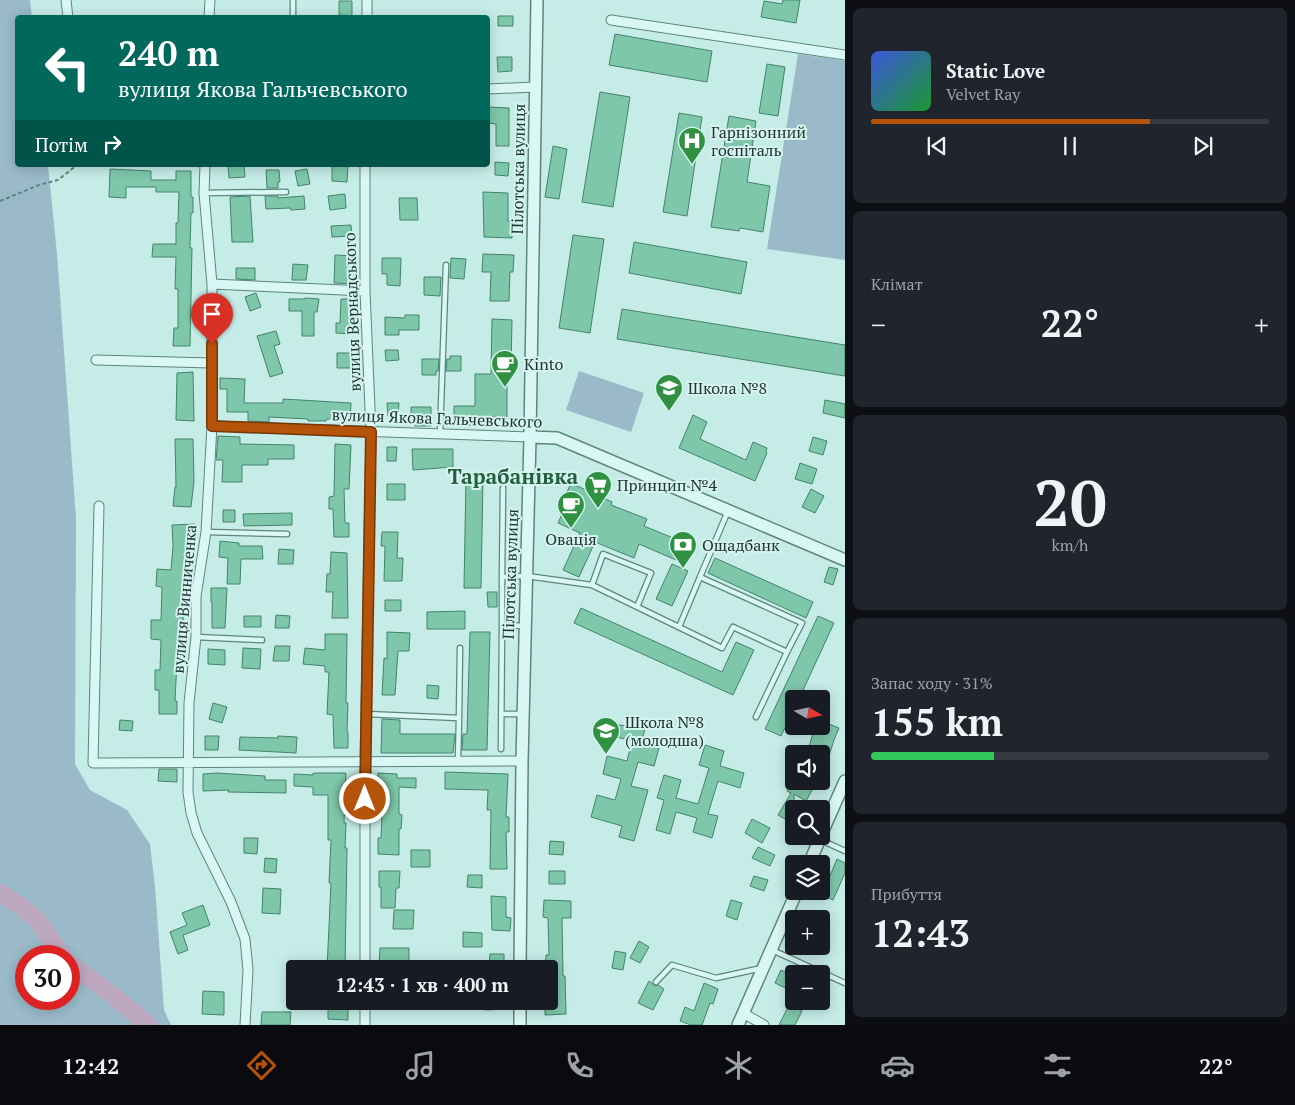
<!DOCTYPE html>
<html lang="uk">
<meta charset="utf-8">
<style>
body{margin:0;font-family:"PT Serif",serif;background:#20242c;color:#f1f3f6;height:100vh;display:flex;flex-direction:column;font-size:19px;white-space:nowrap}
*{box-sizing:border-box;margin:0}
p{font-size:16px;color:#9ea1a6}
.icon{flex:none;width:28px;height:28px;fill:none;stroke:currentColor;stroke-width:2;stroke-linecap:round;stroke-linejoin:round}
.map{position:relative;flex:1;overflow:hidden}
.details{display:flex;flex-direction:column;gap:8px;padding:8px;background:#0d0f14;width:450px}
.details>*{flex:none}
.banner{position:absolute;left:15px;top:15px;width:475px;height:152px;border-radius:5px;box-shadow:0 2px 12px #0003;background:#00695c;color:#fff;overflow:hidden}
.needle{width:32px;rotate:99deg}
.tools{position:absolute;left:785px;top:690px;display:grid;gap:10px}
.tools a{display:grid;place-items:center;width:45px;height:45px;border-radius:5px;background:#171b24;box-shadow:0 2px 12px #0003;font-size:25px}
.speed{position:absolute;left:15px;top:945px;display:flex;gap:10px;font-size:25px;font-weight:700;text-align:center}
.speed>*{display:grid;place-content:center;width:65px;height:65px;border-radius:50%;background:#171b24;box-shadow:0 2px 12px #0003;line-height:1}
.speed .limit{border:8px solid #d22;background:#fff;color:#111}
.pin{position:absolute;display:grid;place-items:center;width:42px;height:42px;color:#fff;margin:-51px -21px;border-radius:50% 50% 50% 0;rotate:-45deg;box-shadow:0 0 5px #0007}
.pin .icon{rotate:45deg}
.me{position:absolute;width:55px;margin:-28px;rotate:0deg;stroke-linejoin:round;filter:drop-shadow(0 0 4px #0008)}
.turn{display:flex;align-items:center;gap:18px;height:105px;padding:0 20px;font-size:22px}
.turn .icon{width:65px;height:65px;stroke-width:2.5}
.turn b{display:block;font-size:35px;line-height:42px}
.then{display:flex;align-items:center;height:48px;padding:0 20px;background:#0003;gap:10px;font-size:19px}
.big{font-size:38px;font-weight:700;line-height:1.1}
.details .widget{flex:1;display:flex;flex-direction:column;justify-content:center;gap:8px;min-width:0;padding:0 18px;border-radius:8px;background:#20242c}
.details .dial{align-items:center;gap:0}
.dial b{font-size:65px;line-height:1}
.song{display:flex;align-items:center;gap:15px}
.cover{width:60px;height:60px;border-radius:8px;background:linear-gradient(135deg,hsl(230 70% 55%),hsl(130 70% 35%))}
.played{height:5px;border-radius:2px;background:linear-gradient(90deg,#b45309 70%,#363941 70%)}
.keys{display:flex;justify-content:space-around;direction:ltr}
.heat{display:flex;justify-content:space-between;align-items:center;font-size:28px;direction:ltr}
.charge{height:8px;border-radius:4px;background:linear-gradient(90deg,#34c759 31%,#363941 0)}
.trip{position:absolute;left:286px;top:960px;width:272px;height:50px;border-radius:5px;background:#171b24;box-shadow:0 2px 12px #0003;font-weight:700;line-height:50px;text-align:center}
.menu{display:flex;height:80px;justify-content:space-around;align-items:center;background:#090b0e;color:#9ea1a6}
.menu .icon{width:35px;height:35px}
.menu .current{color:#b45309}
.menu b{font-size:22px;color:#f1f3f6}
main{display:flex;flex:1;min-height:0}
.map>svg:first-child{display:block}
.green{fill:#9abac9;fill-rule:evenodd}
.lines{fill:none;stroke-linecap:round;stroke-linejoin:round}
.river{stroke:#bda7bf;stroke-width:18}
.building{fill:#7ec7ab;stroke:#44836a}
.service-casing{stroke:#5d867b;stroke-width:7}
.minor-casing{stroke:#5d867b;stroke-width:11}
.tertiary-casing{stroke:#5d867b;stroke-width:14}
.path{stroke:#5d867b;stroke-width:2;stroke-dasharray:4 2.5;stroke-linecap:butt}
.service{stroke:#d9f7f4;stroke-width:4.5}
.minor{stroke:#d9f7f4;stroke-width:9}
.tertiary{stroke:#d9f7f4;stroke-width:11}
.route-casing{stroke:#753606;stroke-width:12}
.route{stroke:#b45309;stroke-width:9}
.labels{text-anchor:middle;dominant-baseline:central;stroke-width:4;stroke-linejoin:round;paint-order:stroke}
.poi-label{font-size:16px;fill:#203730;stroke:#d5f3f1;text-anchor:start}
.street-label{font-size:16px;fill:#203730;stroke:#d5f3f1}
.district-label{font-size:21px;font-weight:bold;fill:#21613c;stroke:#d5f3f1}
</style>
<main>
<div class="map">
<svg width="845" height="1025" viewBox="0 0 845 1025">
<rect width="100%" height="100%" fill="#c6ece8"/>
<path class="green" d="M0,0h30l2,17 -14,1v147h30l9,89 19,264 -1,246 15,26 37,20 23,34 5,43 9,123 7,15h-171zM26,956h43v43h-43z
M798,54l47,7v199l-78,-11z
M579,371l65,22 -13,39 -65,-22z"/>
<g class="lines">
<path class="river" d="M0,893l23,15 15,13 25,35
M69,963l33,24 47,38"/>
</g>
<path class="building" d="M783,0h17l-4,23 -35,-6 3,-16 18,3z
M339,1h13v15l-13,-1z
M498,16h15v10h-15z
M615,34l97,17 -5,31 -98,-17z
M497,57h15v14l-14,1z
M767,64l18,3 -7,49 -19,-3z
M600,92l30,5 -17,110 -31,-5z
M488,107l21,1v38h-13v-22l-8,-1z
M679,113l23,4 -15,99 -24,-4z
M729,116l27,5 -9,61 23,4 -7,46 -23,-4 -1,3 -28,-4z
M553,146l14,3 -8,50 -14,-2z
M495,162l14,1 -1,13 -13,-1z
M228,165h16l1,12 -16,1z
M332,165l16,1 -1,16 -15,-1z
M110,169l41,2v9h25v-9h15v26h2v16h-2l-1,35h2l-2,98h-17l1,-18h4v-39h-3l1,-32h-24l1,-13h23v-21h2l1,-31h-23v-5h-30v11l-17,-1z
M307,169l3,15 -12,2 -3,-15z
M266,170h13l1,12h-2v6h-11z
M483,192l25,1v28h4v17l-28,-1z
M345,194l1,14 -16,2 -2,-14z
M250,196l3,46h-21l-2,-45z
M265,196h13v2l26,-2 1,13 -14,1 -1,-2 -24,1z
M399,198h18l1,22h-18z
M351,225l1,11 -20,1 -1,-11z
M573,235l31,4 -14,94 -31,-5z
M634,242l113,20 -6,32 -112,-21z
M483,254l31,1 -1,17h-3l-1,29h-19l1,-29h-9z
M335,255l21,1 -2,28 -20,-1z
M382,258h19l-1,28 -13,-1v-11h-5z
M451,258l15,1 -2,20 -14,-1z
M293,264l15,1 -2,15h-14z
M236,268h19v12l-19,-1z
M424,277h17l-1,19 -16,-1z
M256,293l5,14 -11,4 -5,-14z
M305,298l14,1 -2,13h-3v24h-12v-25h-13v-12h16z
M341,299h15l-1,13h-2l-1,22 -16,-1v-10h4z
M622,309l223,36v31l-228,-37z
M405,315h14v15h-20v5h-14v-18l20,1z
M492,319l20,1 -1,47h-4v50h-35v8h-18v-19h21v-32h16z
M276,331l4,13 -6,2 9,27 -13,4 -13,-41z
M385,350h13l1,10 -13,1z
M337,353h16v15h-16z
M450,356h11v15h-15l1,-12h3z
M422,359h17l-1,12h-2v4h-14z
M193,372l1,49 -18,-1 1,-47z
M220,378l25,1 -1,24h39v-4l68,4 -1,16h-23l-1,2h-18v-2l-39,-2v5l-21,-1v-9h-21v-23h-7z
M825,400l20,4v14l-22,-5z
M387,403h12l-1,13h-10z
M411,407h20v19h-16v-10h-4z
M693,415l14,7 -7,17 46,21 7,-18 14,6 -1,4 1,1 -12,28 -76,-33z
M218,436l22,1v7l54,1v14h-26v6h-26v17h-20l1,-22h-7z
M813,437l14,4 -4,14 -14,-4z
M175,439h18l1,42 -3,26 -18,-1 2,-19h1z
M335,444l16,1 -2,44h-5l1,34h4v14h-15l-1,-28h-4v-12l5,-1z
M387,447h10l-1,14h-9z
M412,449h41v18l-40,3z
M800,463l17,6 -5,15 -17,-5z
M466,478l17,1 -2,109h-17z
M571,483l41,19 -1,3 36,14 -3,7 39,16 -7,18 -37,-16 -5,14 -39,-16 -16,35 -16,-7 17,-37 -22,-10 10,-22 -4,-2z
M387,484h18v16h-18z
M811,489l13,7 -9,17 -13,-6z
M223,510h12v12h-12z
M292,513v12l-48,1 -1,-12z
M195,524v12h-6l-1,36 -1,12h-2l-3,56h-4l-3,61h2v13h-18v-24h-4v-20h5l1,-30 -10,-1v-19h10l1,-33 -6,-1 1,-17 14,1 2,-24 -1,-21z
M382,532h16l-1,26h6l-1,23h-18l1,-35h-4z
M220,541l19,2v3h23l1,13h-22l-1,25h-13l1,-26 -9,-1z
M279,549l15,1 -1,14h-15z
M331,552l16,1 1,65h-16l1,-26h-7l1,-18h3z
M715,558l98,44 -7,16 -98,-45z
M672,564l16,7 -16,35 -16,-7z
M829,567l9,2 -5,16 -9,-3z
M211,588h16l-2,40h-13v-26h-1z
M487,592h10v15h-9z
M385,600h16v11h-16z
M581,608l141,64 14,-30 18,8 -21,45 -159,-72z
M465,611v18h-38v-17z
M276,615l14,1 -1,12h-14z
M244,616h17v11h-17z
M818,616l16,7 -35,76h-5v10l-13,27 -16,-7z
M387,632l23,1 -1,18h-11l-3,44h-13l2,-37 3,1z
M470,632h20l-3,118h-25l1,-16h4z
M325,634h22l-1,69h2l-1,29h1v16h-14l-1,-33 -6,-1 2,-42h-4v-6l-22,-2 2,-16 20,2z
M275,646h15l-1,15h-16z
M243,648l18,1 -1,20 -18,-1z
M208,649l17,1v15l-17,-1z
M427,685l12,1 -1,13 -11,-1z
M213,703l14,4 -5,16 -13,-4z
M382,719l18,1v14h55l-2,19h-72z
M120,720l13,1 -1,10 -13,-1z
M639,720l8,2 -6,21 18,5 -5,18 -16,-4 -7,24 17,4 -14,51 -15,-4 3,-11 -31,-9 6,-22 18,5 6,-21 -18,-5 4,-18 20,5 5,-20 -19,-5 3,-12 21,5z
M821,721l18,7 -5,12 -11,35 -2,-1v-20h-14l6,-21 -15,-6 23,-1z
M205,736h14l-1,14h-13z
M278,736l19,1 -1,16 -57,-3 1,-13 38,1z
M705,745l19,6 -4,15 24,7 -4,15 -22,-7 -10,33 10,2 -6,22 -19,-6 4,-14 -21,-6 -6,22 -14,-4 8,-30 -7,-2 7,-23 17,5 -5,18 22,6 11,-36 -10,-3z
M159,769h18v13l-19,-1z
M445,772l63,2 -2,43h3v15h-3l1,37h-17l1,-59h-4l1,-20 -43,-1z
M217,773l48,3v4h21v13l-58,-1 1,-2 -26,1v-17z
M313,773h33l-2,50h2l-1,25h2l-2,121h-18l4,-86h-2l2,-43h-3v-45h-15v-8l-19,-1v-12l19,1z
M378,773l19,1v4h19v10l-17,-1v27l3,1 -1,14h-2v26l-21,-1v-16h3l1,-24h3v-26h-7z
M792,781h16l7,4 -9,16 -12,-7v30l-16,-9 13,-22 -4,-2z
M752,819l18,9 -8,15 -17,-10z
M244,838h14l-1,16 -13,-1z
M550,841l14,1 -1,13 -14,-1z
M758,847l17,8 -5,11 -18,-8z
M411,850h19v17h-19z
M265,858l12,1 -1,14 -12,-1z
M837,859l8,4v10l-12,27 -11,-5z
M379,871h21l-1,17h-3l-1,20h-14v-21h-2z
M549,871h16v13h-16z
M468,875h14v13l-15,-1z
M754,876l14,4 -4,11 -14,-5z
M263,888l18,1 -1,25 -18,-1z
M491,896l15,1v20l5,1 -1,13 -18,-1z
M544,900l27,1v17h-9l1,58h2l1,38 -21,1v-12l5,-1v-33h-5l1,-14h3l-1,-37 -5,-1z
M731,900l11,3 -5,17 -11,-4z
M203,905l7,20 -27,10 5,15 -10,4 -8,-22 17,-7 -5,-12z
M394,910h20l-1,19h-20z
M463,932l19,1v14h-19z
M639,941l10,6 -9,16 -10,-5z
M380,948h29v19l-30,-1z
M615,951l11,2 -3,17 -11,-2z
M490,954h14v11l-15,-1z
M781,970l13,6v16l-19,-9z
M649,981l6,5 3,-1 6,4 -11,21 -15,-7z
M704,983l14,6 -5,15 -3,-1 -8,22h-11l-11,-4 5,-14 9,4z
M203,991l21,1v23l-22,-1z
M378,1001h21v8h-21z
M485,1001h23v8l-23,1z
M789,1005l13,6 -7,14h-16z
M328,1006h20v14l-20,-1z
M262,1012h29l-1,13h-29z"/>
<g class="lines">
<defs>
<path id="service" d="M293,18v-18
M204,193l82,-1
M440,434l6,-169
M503,488l-1,89 25,-1 65,9 11,-31 48,19 -14,34
M728,511l-28,66 102,46 -15,29
M206,532l81,2
M502,577v48l23,1
M592,585l130,63 11,-21 54,25 -31,65
M679,627l21,-50
M196,637l66,3
M366,714l93,4 1,-70
M502,714h20
M501,749l1,-124
M458,761l1,-43
M821,840l24,11
M772,950l73,33
M656,982l16,-17 44,13 46,-10"/>
<path id="minor" d="M66,0l2,18
M209,18l1,-18
M367,18v-18
M611,20l234,35
M488,89l47,-2
M205,165l-1,28 8,91v142l-6,106 -10,64v41l-7,66 -1,89 3,21 6,20 34,69 14,37 3,31 -3,55
M365,165v126l6,141 -6,329v208
M212,284l153,7
M96,360l115,3
M212,426l318,11
M99,506l-6,257 429,-2
M365,1001v24
M743,1013l21,12"/>
<path id="tertiary" d="M530,437l27,1 288,122
M821,835l24,-54
M809,864l12,-28
M520,969l2,-208 8,-324 7,-437
M520,1025v-24
M738,1025l59,-134"/>
</defs>
<use href="#service" class="service-casing"/>
<use href="#minor" class="minor-casing"/>
<use href="#tertiary" class="tertiary-casing"/>
<path class="path" d="M0,201l39,-16 19,-5 19,-15"/>
<use href="#service" class="service"/>
<use href="#minor" class="minor"/>
<use href="#tertiary" class="tertiary"/>
</g>
<g class="lines">
<defs>
<path id="route" d="M212,344v82l159,6 -6,367"/>
</defs>
<use href="#route" class="route-casing"/>
<use href="#route" class="route"/>
</g>
<defs>
<symbol id="hospital-pin" viewBox="-11 -11 22 30"><path d="M0 17L-7.5 6A9.5 9.5 0 1 1 7.5 6Z" fill="#309143" stroke="#d5f3f1"/><path d="M-5-5h3v3.5h4V-5h3V5h-3V1.5h-4V5h-3Z" fill="#fff"/></symbol>
<symbol id="cafe-pin" viewBox="-11 -11 22 30"><path d="M0 17L-7.5 6A9.5 9.5 0 1 1 7.5 6Z" fill="#309143" stroke="#d5f3f1"/><path d="M-5.5-4.5H6V0H3Q3 3.5 0 3.5H-2.5Q-5.5 3.5-5.5 0ZM3-3.2v2h1.7v-2ZM-6 4.5H4V6H-6Z" fill="#fff"/></symbol>
<symbol id="school-pin" viewBox="-11 -11 22 30"><path d="M0 17L-7.5 6A9.5 9.5 0 1 1 7.5 6Z" fill="#309143" stroke="#d5f3f1"/><path d="M0-5L7-2L0 1L-7-2ZM-4 1L0 2.5L4 1V4Q0 6-4 4Z" fill="#fff"/></symbol>
<symbol id="supermarket-pin" viewBox="-11 -11 22 30"><path d="M0 17L-7.5 6A9.5 9.5 0 1 1 7.5 6Z" fill="#309143" stroke="#d5f3f1"/><path d="M-6-5.5h2.5l.6 2H6L4.5 2H-2.5L-4.4-4H-6ZM-1.5 3.2a1.3 1.3 0 1 0 .1 0ZM3 3.2a1.3 1.3 0 1 0 .1 0Z" fill="#fff"/></symbol>
<symbol id="bank-pin" viewBox="-11 -11 22 30"><path d="M0 17L-7.5 6A9.5 9.5 0 1 1 7.5 6Z" fill="#309143" stroke="#d5f3f1"/><path d="M-6-4H6V4H-6ZM0-2.3a2.3 2.3 0 1 0 0 4.6a2.3 2.3 0 1 0 0-4.6Z" fill="#fff"/></symbol>
</defs>
<g fill-rule="evenodd">
<use href="#hospital-pin" x="676" y="125" width="32" height="43"/>
<use href="#cafe-pin" x="489" y="348" width="32" height="43"/>
<use href="#school-pin" x="653" y="372" width="32" height="43"/>
<use href="#supermarket-pin" x="582" y="469" width="32" height="43"/>
<use href="#cafe-pin" x="555" y="489" width="32" height="43"/>
<use href="#bank-pin" x="667" y="529" width="32" height="43"/>
<use href="#school-pin" x="590" y="715" width="32" height="43"/>
</g>
<g class="labels">
<g class="poi-label">
<text x="711" y="132">Гарнізонний<tspan x="711" dy="18">госпіталь</tspan></text>
<text x="524" y="364">Kinto</text>
<text x="688" y="388">Школа №8</text>
<text x="617" y="485">Принцип №4</text>
<text x="571" y="539" text-anchor="middle">Овація</text>
<text x="702" y="545">Ощадбанк</text>
<text x="625" y="722">Школа №8<tspan x="625" dy="18">(молодша)</tspan></text>
</g>
<g class="street-label">
<text transform="translate(518 169) rotate(-89)">Пілотська вулиця</text>
<text transform="translate(352 312) rotate(-92)">вулиця Вернадського</text>
<text transform="translate(437 418) rotate(2)">вулиця Якова Гальчевського</text>
<text transform="translate(510 574) rotate(-88)">Пілотська вулиця</text>
<text transform="translate(184 599) rotate(-85)">вулиця Винниченка</text>
</g>
<g class="district-label">
<text x="513" y="476">Тарабанівка</text>
</g>
</g>
</svg>
<div class="tools">
<a><svg class="needle" viewBox="-14 -14 28 28"><path d="M0-13l5 13h-10z" fill="#e53935"/><path d="M0 13l5-13h-10z" fill="#9ea1a6"/></svg></a>
<a><svg class="icon" aria-label="sound" viewBox="0 0 24 24"><path d="M4 9h4l5-4v14l-5-4H4zM17 9q2 3 0 6"/></svg></a>
<a><svg class="icon" aria-label="search" viewBox="0 0 24 24"><circle cx="10" cy="10" r="6"/><path d="M15 15l6 6"/></svg></a>
<a><svg class="icon" aria-label="layers" viewBox="0 0 24 24"><path d="M12 4l9 5-9 5-9-5zM3 14l9 5 9-5"/></svg></a>
<a>+</a>
<a>−</a>
</div>
<div class="speed"><div class="limit">30</div></div>
<div class="pin" style="left:212px;top:344px;background:#d93025"><svg class="icon" aria-label="arrive" viewBox="0 0 24 24"><path d="M6 21V4h12l-3 4 3 4H6"/></svg></div>
<svg class="me" style="left:365px;top:799px" viewBox="-20 -20 40 40"><circle r="17" fill="#b45309" stroke="#fff" stroke-width="3"/><path d="M0-11L8 9 0 5-8 9z" fill="#fff"/></svg>
<div class="trip">12:43 · 1 хв · 400 m</div>
<div class="banner">
<div class="turn"><svg class="icon" aria-label="left" viewBox="0 0 24 24"><path d="M17 20v-9H6M10 6l-5 5 5 5"/></svg><div><b>240 m</b>вулиця Якова Гальчевського</div></div>
<div class="then">Потім<svg class="icon" aria-label="right" viewBox="0 0 24 24"><path d="M7 20v-9h11M14 6l5 5-5 5"/></svg></div>
</div>
</div>
<section class="details">
<div class="widget">
<div class="song"><i class="cover"></i><div><b>Static Love</b><p>Velvet Ray</p></div></div>
<div class="played"></div>
<div class="keys"><svg class="icon" aria-label="previous" viewBox="0 0 24 24"><path d="M18 5L8 12l10 7zM5 5v14"/></svg><svg class="icon" aria-label="pause" viewBox="0 0 24 24"><path d="M8 5v14M16 5v14"/></svg><svg class="icon" aria-label="next" viewBox="0 0 24 24"><path d="M6 5l10 7-10 7zM19 5v14"/></svg></div>
</div>
<div class="widget"><p>Клімат</p>
<div class="heat"><a>−</a><b class="big">22°</b><a>+</a></div>
</div>
<div class="widget dial"><b>20</b><p>km/h</p></div>
<div class="widget"><p>Запас ходу · 31%</p><b class="big">155 km</b><div class="charge"></div></div>
<div class="widget"><p>Прибуття</p><b class="big">12:43</b></div>
</section>
</main>
<nav class="menu">
<b>12:42</b>
<svg class="icon current" aria-label="directions" viewBox="0 0 24 24"><path d="M12 3l9 9-9 9-9-9zM9 14v-3h6M13 9l2 2-2 2"/></svg>
<svg class="icon" aria-label="music" viewBox="0 0 24 24"><path d="M9 18V5l10-2v13"/><circle cx="6" cy="18" r="3"/><circle cx="16" cy="16" r="3"/></svg>
<svg class="icon" aria-label="phone" viewBox="0 0 24 24"><path d="M5 4h4l2 5-3 2q2 4 5 5l2-3 5 2v4C11 20 4 13 5 4z"/></svg>
<svg class="icon" aria-label="climate" viewBox="0 0 24 24"><path d="M12 3v18M4 7l16 10M4 17L20 7"/></svg>
<svg class="icon" aria-label="car" viewBox="0 0 24 24"><path d="M5 17H2v-5l4-1 3-4h7l3 4 3 1v5h-3M9 17h6M6 11h13"/><circle cx="7" cy="17" r="2"/><circle cx="17" cy="17" r="2"/></svg>
<svg class="icon" aria-label="filters" viewBox="0 0 24 24"><path d="M4 7h16M4 17h16"/><circle cx="9" cy="7" r="2"/><circle cx="15" cy="17" r="2"/></svg>
<b>22°</b>
</nav>
